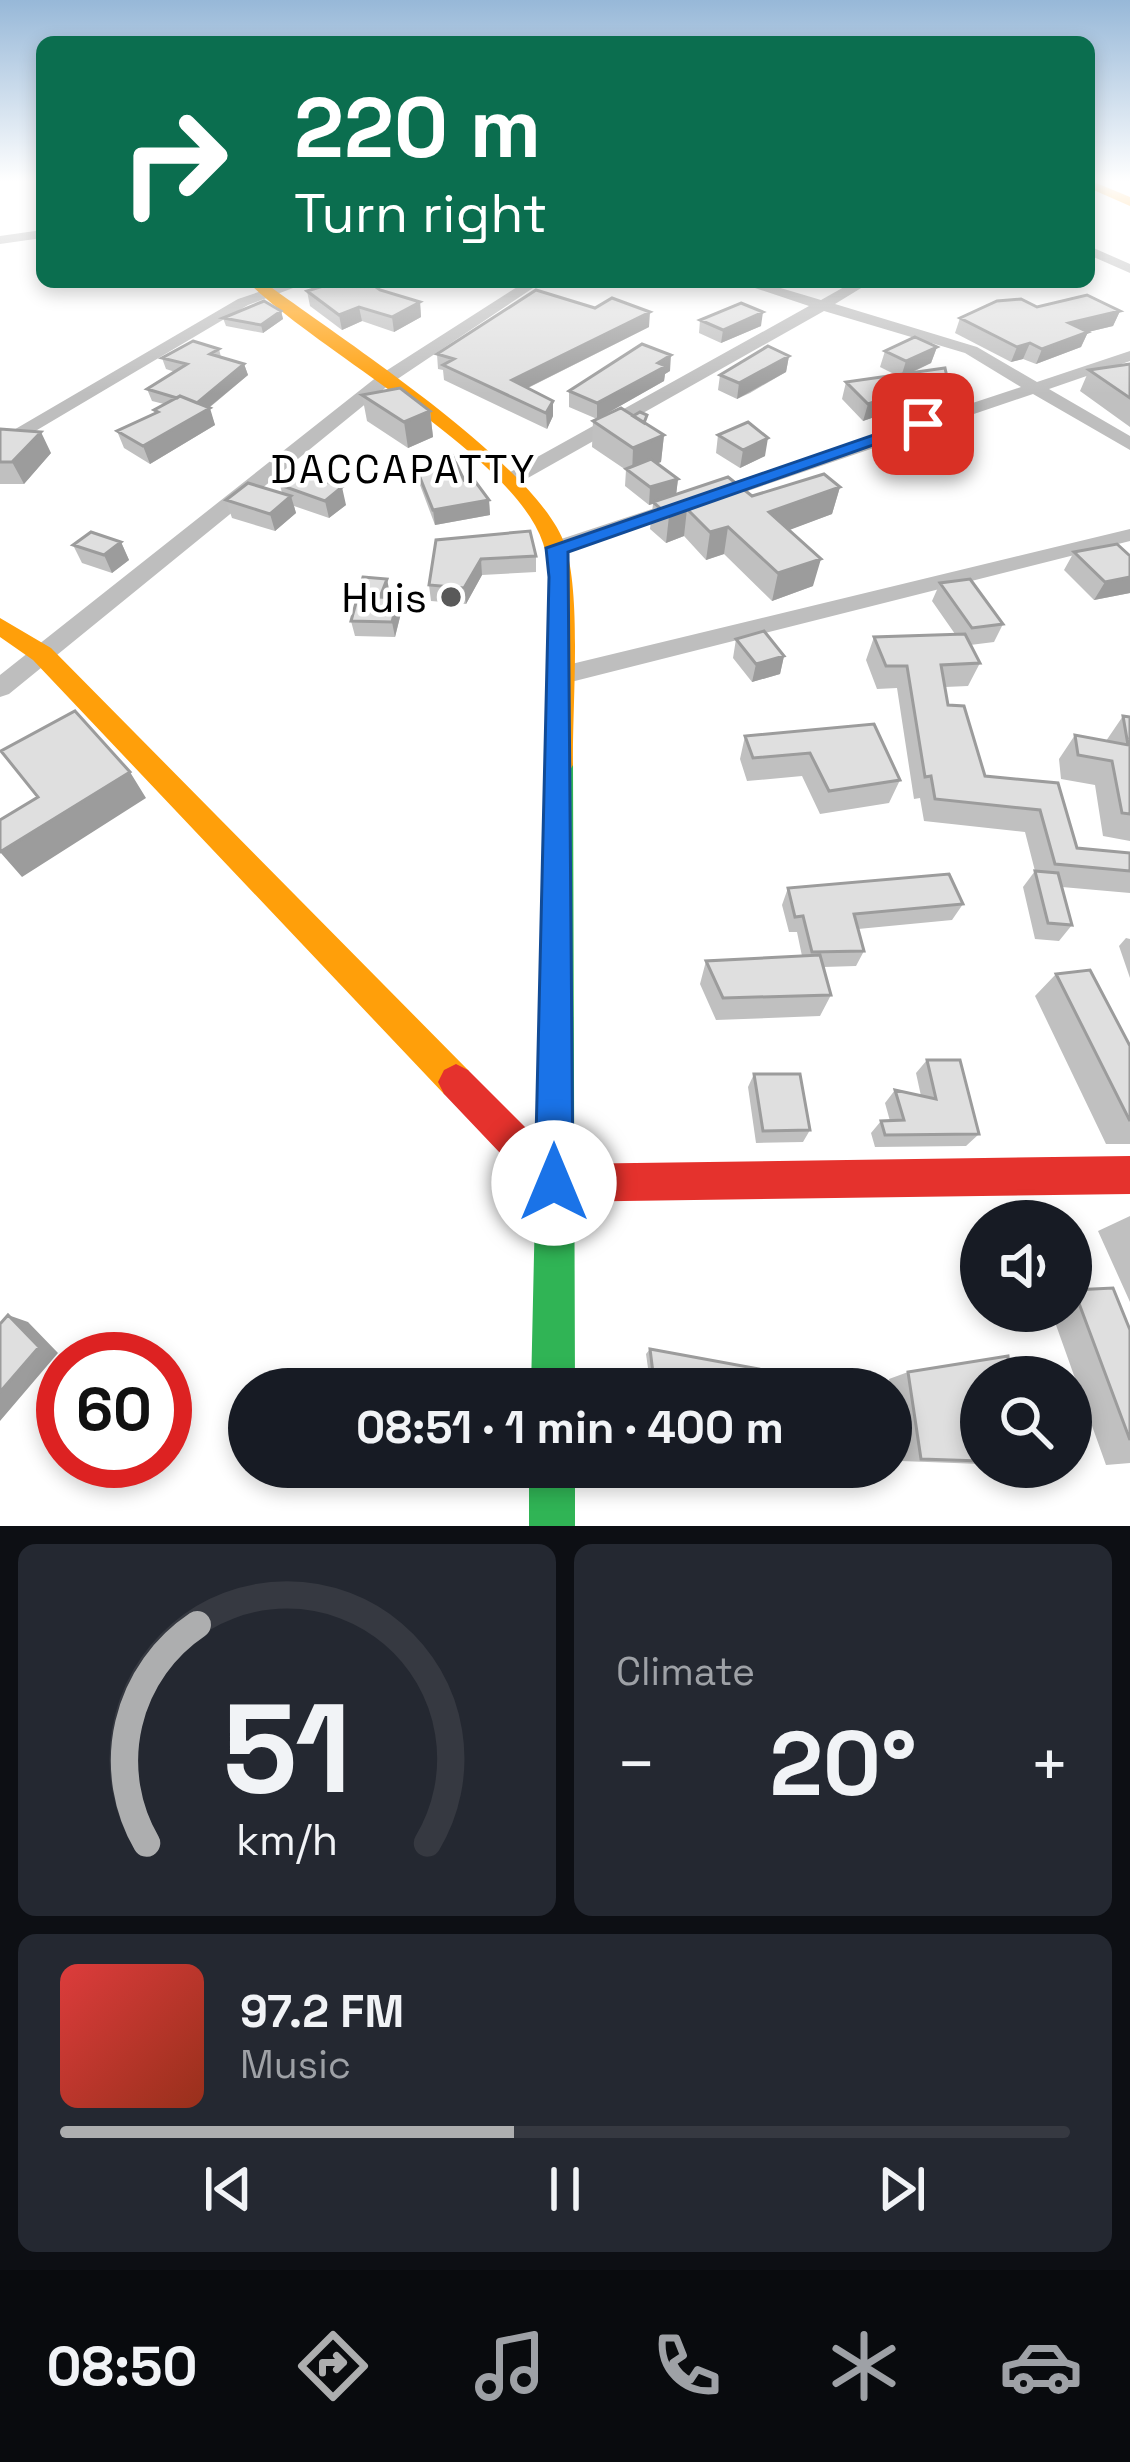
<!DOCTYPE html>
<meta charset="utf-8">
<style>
body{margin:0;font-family:"Space Grotesk",sans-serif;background:#242831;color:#f1f3f6;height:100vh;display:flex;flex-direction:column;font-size:45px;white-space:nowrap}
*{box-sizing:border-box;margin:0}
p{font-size:39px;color:#9ea1a6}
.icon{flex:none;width:66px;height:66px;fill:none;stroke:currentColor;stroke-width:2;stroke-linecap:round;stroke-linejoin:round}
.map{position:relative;height:1526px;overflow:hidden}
.details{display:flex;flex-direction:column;gap:18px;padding:18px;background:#0d0f14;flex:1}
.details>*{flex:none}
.banner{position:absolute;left:36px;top:36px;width:1059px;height:252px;border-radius:18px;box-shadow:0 6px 18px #0003;background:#0b6e4f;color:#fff;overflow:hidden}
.fabs{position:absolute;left:960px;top:1200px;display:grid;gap:24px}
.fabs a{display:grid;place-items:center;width:132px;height:132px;border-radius:50%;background:#171b24;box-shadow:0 6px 18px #0003;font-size:60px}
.speed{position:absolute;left:36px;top:1332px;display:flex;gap:24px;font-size:60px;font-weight:700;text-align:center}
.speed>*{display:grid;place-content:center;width:156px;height:156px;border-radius:50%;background:#171b24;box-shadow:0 6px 18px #0003;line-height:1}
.speed .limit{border:18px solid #d22;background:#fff;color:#111}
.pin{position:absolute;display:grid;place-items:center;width:102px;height:102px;color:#fff;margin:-51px;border-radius:24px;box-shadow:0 6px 18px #0006}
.me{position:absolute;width:132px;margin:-66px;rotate:0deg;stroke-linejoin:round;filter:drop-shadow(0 0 9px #0008)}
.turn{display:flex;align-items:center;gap:42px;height:252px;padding:0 60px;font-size:54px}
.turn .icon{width:156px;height:156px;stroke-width:2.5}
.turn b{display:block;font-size:84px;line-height:102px}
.big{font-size:90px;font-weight:800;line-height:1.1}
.details .widget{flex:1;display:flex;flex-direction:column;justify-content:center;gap:18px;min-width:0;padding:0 42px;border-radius:18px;background:#242831}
.details .dial{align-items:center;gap:0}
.dial svg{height:312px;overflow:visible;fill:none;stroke:#363941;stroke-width:7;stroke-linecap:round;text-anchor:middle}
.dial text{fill:#f1f3f6;stroke:none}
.song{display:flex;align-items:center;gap:36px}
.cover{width:144px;height:144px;border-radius:18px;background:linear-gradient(135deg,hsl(0 70% 55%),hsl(10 70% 35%))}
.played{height:12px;border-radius:6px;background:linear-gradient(90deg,#adaeaf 45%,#363941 45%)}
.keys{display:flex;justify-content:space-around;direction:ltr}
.heat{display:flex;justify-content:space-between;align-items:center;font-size:66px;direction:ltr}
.details .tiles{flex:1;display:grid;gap:18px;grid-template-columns:1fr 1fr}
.widget:last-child{grid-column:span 2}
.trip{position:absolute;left:228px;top:1368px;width:684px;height:120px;border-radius:60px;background:#171b24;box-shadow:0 6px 18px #0003;font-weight:800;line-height:120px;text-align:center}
.tabs{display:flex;height:192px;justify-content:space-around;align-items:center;background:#090b0e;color:#9ea1a6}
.tabs .icon{width:84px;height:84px}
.tabs .active{color:#adaeaf}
.tabs b{font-size:54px;color:#f1f3f6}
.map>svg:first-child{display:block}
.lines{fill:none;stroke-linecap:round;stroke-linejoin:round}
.street{fill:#bebebe;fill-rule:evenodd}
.fast{fill:#30b455;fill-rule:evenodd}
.slow{fill:#ff9f0a;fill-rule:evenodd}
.jam{fill:#e5322d;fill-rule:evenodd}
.wall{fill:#c0c0c0}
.shaded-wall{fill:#9c9c9c}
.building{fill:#dfdfdf;stroke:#9c9c9c;stroke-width:3}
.route{fill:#1a73e8;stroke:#114b97;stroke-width:3}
.poi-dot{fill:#595959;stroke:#fff;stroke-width:4.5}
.labels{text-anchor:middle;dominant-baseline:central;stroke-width:9;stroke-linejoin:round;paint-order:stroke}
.far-neighbourhood-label{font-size:39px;letter-spacing:3px;fill:#000;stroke:#fff}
.poi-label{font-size:42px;fill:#000;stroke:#fff;text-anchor:end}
</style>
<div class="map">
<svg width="1130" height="1526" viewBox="0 0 1130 1526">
<rect width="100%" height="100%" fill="#fff"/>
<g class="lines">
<path class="street" d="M42,230v8l-42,6v-8z
M1089,246l41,18v9l-41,-18z
M288,282h21l-61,23 -248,147v-14l238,-139z
M525,282h17l-152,102 -381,310 -9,3v-22l378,-299z
M737,282h23l61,18 32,-18h18l-36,22 142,43 60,35 93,-31v10l-81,28 81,47v14l-97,-56 -468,159h-16v-10l472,-156 -56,-34 -141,-42 -305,172h-14v-8l304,-169z
M1130,529v12l-571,144 -12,-9 12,-9z"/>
<path class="fast" d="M559,755l10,3 4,7 2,624h-44l14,-624 4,-7z
M529,1467h46v59h-46z"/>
<path class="slow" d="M1089,180l41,17v9l-41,-18z
M248,282h16c74,55 274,183 301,263 17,52 7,162 8,220l-4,7h-20l-4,-7c2,-57 15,-172 -2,-222 -30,-89 -224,-190 -295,-261z
M0,618l51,30 417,422 6,12 -6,12 -12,6 -12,-6 -411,-434 -33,-23z"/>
<path class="jam" d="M456,1064l12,6 94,94 568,-8v38l-576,8 -13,-6 -97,-102 -6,-12 6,-12z"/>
</g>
<path class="wall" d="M380,290l40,12 1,15 -27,15 -32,-11 -20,9 -32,-24 -3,-15z
M1037,307l83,4 -7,15 -25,6 -7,15 -45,17 -13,-5 -12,3 -56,-29 5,-15z
M281,311l2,8 -20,14 -37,-7 -3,-8z
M700,320l61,6 -40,17 -22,-10z
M649,327l-121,61 25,28 -6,13 -103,-49 -1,-10 -5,-1 -1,-15z
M937,347l-6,16 -20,10 36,4 -6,17 -78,27 -21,-22 4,-17 50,-7 -16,-8 5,-16z
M219,349l2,8 23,7 4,11 -39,33 6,17 -65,39 -26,-16 -7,-17 38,-18 -1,-3 10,-6 -12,-3 -5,-12 28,-17 -9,-3 -4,-11z
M789,356l-3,16 -36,21 -13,6 -19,-9 2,-15z
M1130,364v63l-50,-36 9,-21z
M670,371l-5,3 -1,7 -67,38 -28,-12v-16z
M362,395l68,16 3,26 -25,11 -41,-27z
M593,421l53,3 18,11 -3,27 -4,1 21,16 -2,15 76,2 88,-9 -8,27 -44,16 25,56 -41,15 -48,-47 -18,6 -22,-24 -18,7 -16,-14 3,-25 -4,1 -24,-19 1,-16 -34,-23z
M0,429l51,24 -27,31h-24z
M718,435l47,21 -25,12 -24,-15z
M417,470l28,1 19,9 25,20 1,15 -55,10 -15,-40z
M280,485l66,20 -17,13 -35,-12 2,7 -21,18 -43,-13 -6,-18 56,-7z
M530,531l6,25v16l-54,3 -16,29 -35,-3 -2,-16z
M121,542l8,18 -17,13 -30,-10 -9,-18z
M1074,552l56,4v37l-36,7 -30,-30z
M940,583l63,41 -9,18 -24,3 10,18 -12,23 -23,1 3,18 37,71 73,7 19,65 53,5v40l-68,-6 10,38 -13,16 -24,-2 -12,-52 12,-16 -10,-39 -101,-11 -4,-23 -6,1 -17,-111 -20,1 -11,-29 8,-23 81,-3 -23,-33z
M390,594l-1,3 9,1 3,15 -6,24 -40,-1 -4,-15z
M736,639l48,17 -4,18 -28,8 -19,-24z
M1123,716l7,1v124l-27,-5 -8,-51 -34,-6 -2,-20 16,-24 31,6z
M874,724l26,56 -11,23 -69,11 -18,-38 -55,5 -7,-22 5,-23z
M788,888l175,16 -11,16 -94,9 6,22 -8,15 -32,1 7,28 -11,21 -104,4 -16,-36 6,-23 96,-5 -5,-24h-8l-7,-27z
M1126,938l4,1v39l-11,-32z
M1056,974l74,72v98h-24l-71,-148z
M927,1060l52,74 -13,12 -91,1 -4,-14 10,-12h9l-5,-18 10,-13 26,6 -5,-23z
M754,1074l56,56 -7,12 -47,1 -8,-56z
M1130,1216v86l-32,-71z
M1074,1290l56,40v133l-24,2 -55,-154h20v-19z
M650,1349l110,40h-109l-5,-35z
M908,1372l73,5v87l-80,-3 -12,-82z"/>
<path class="shaded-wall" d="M420,302l1,15 -27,15 -2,-15z
M359,307l3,14 -20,9 -3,-15z
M281,311l2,8 -20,14 -2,-8z
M1120,311l-7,15 -50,12 6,-15z
M650,312l-1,15 -136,68 -1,-15z
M763,312l-2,14 -40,17 2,-13z
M1088,332l-7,15 -45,17 6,-15z
M1030,343l-7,16 -12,3 6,-15z
M937,347l-6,16 -30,14 5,-16z
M671,355l-1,16 -5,3 -1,7 -67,38v-16z
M789,356l-3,16 -49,27 2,-16z
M244,364l4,11 -41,34 3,-1 5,17 -65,39 -7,-18z
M947,377l-6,17 -78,27 5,-17z
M553,401v15l-6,13 -1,-16z
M430,411l3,26 -25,11 -4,-26z
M41,432l10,21 -27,31 -12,-22z
M664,435l-3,27 -29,12 1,-26z
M768,438l-3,18 -25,12 3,-18z
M678,479l-2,17 -27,9 1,-18z
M342,487l4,18 -17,13 -4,-17z
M840,487l-8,27 -69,26 6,-28z
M291,496l5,17 -21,18 -5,-17z
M489,500l1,15 -55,10 -2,-15z
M687,509l-3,27 -18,7 3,-27z
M728,527l-4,27 -18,6 4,-28z
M121,542l8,18 -17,13 -8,-18z
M481,559l1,16 -16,29 -2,-16z
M821,559l-8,27 -41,15 6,-28z
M1130,577v16l-36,7 11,-18z
M387,579l3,15 -6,18 -4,-15z
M398,598l3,15 -6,24 -3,-15z
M784,656l-4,18 -28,8 4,-18z
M130,772l16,26 -124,79 -22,-25z
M8,1315l20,7 30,31 -58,68v-29z"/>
<path class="building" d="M336,282h33l11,8 40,12 -28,15 -33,-10 -20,8 -32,-24z
M536,290l59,18 17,-10 38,14 -138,68 41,21 -7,12 -103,-48 11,-6 -17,-5z
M1087,295l33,16 -51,12 19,9 -46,17 -12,-6 -13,4 -57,-29 37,-17 24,-2 16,8z
M264,301l17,10 -20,14 -38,-7z
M741,303l22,9 -40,18 -23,-10z
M915,337l22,10 -31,14 -21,-10z
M193,341l26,8 -9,5 34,10 -47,39 -17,-7 -3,2 -30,-9 40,-25 -25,-6z
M642,344l29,11 -13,8 8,3 -69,37 -28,-12z
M768,346l21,10 -50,27 -19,-8z
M1130,364v34l-41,-28z
M945,368l2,9 -79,27 -22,-22z
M400,388l30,23 -26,11 -42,-27z
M180,396l30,12 -67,38 -26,-15 41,-19 -4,-2z
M621,408l43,27 -31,13 -40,-27z
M640,412l7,3 -3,8 -11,-7z
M748,422l20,16 -25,12 -25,-15z
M0,429l41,3 -29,30h-12z
M453,457l11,23 8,-3 17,23 -56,10 -16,-40 16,-4 12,5z
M651,459l27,20 -28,8 -24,-18z
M297,472l45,15 -17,14 -45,-16z
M824,474l16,13 -71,25 52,47 -43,14 -50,-46 -18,5 -23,-23 -18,7 -16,-14 75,-25 24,19z
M248,483l43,13 -21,18 -44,-14z
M530,531l6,25 -55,3 -17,29 -35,-3 7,-45z
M91,532l30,10 -17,13 -31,-10z
M1117,544l13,12v21l-25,5 -31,-30z
M363,577l24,2 -7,18 18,1 -6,24 -41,-1z
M970,579l33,45 -31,4 -32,-45z
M764,631l20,25 -28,8 -20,-25z
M965,634l15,29 -39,2 7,40 16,1 21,70 73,7 19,65 53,5v18l-75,-7 -15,-54 -105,-11 -4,-23 -6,1 -18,-111h-21l-12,-29z
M75,711l55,61 -130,80v-32l38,-23 -37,-46z
M1123,716l7,1v97l-8,-1 -10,-52 -34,-6 -3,-20 53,10z
M874,724l26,56 -71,11 -19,-38 -57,5 -8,-22z
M1035,871l23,2 14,52 -24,-2z
M949,874l14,30 -109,10 10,37 -52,1 -9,-36 -8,1 -7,-29z
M820,955l11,40 -108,3 -17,-37z
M1090,970l40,76v75l-74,-147z
M927,1060h33l19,74 -94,1 -4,-14 23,-1 -9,-30 41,9z
M754,1074h46l10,56 -47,1z
M1113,1288l17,42v110l-56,-150z
M8,1315l31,32 -39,45v-68z
M650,1349l109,20 1,20h-105z
M1008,1356l2,21h-29v84l-60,-2 -13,-87z"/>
<linearGradient id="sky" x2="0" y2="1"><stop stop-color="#97b8d8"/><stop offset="0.46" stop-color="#fff"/><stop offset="1" stop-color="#fff" stop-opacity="0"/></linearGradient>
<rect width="1130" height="394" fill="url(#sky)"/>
<path class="route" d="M917,420l16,4 -365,128 5,631 -6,13 -13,6 -14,-6 -5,-13 14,-606 -3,-29z"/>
<circle class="poi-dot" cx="451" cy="597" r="12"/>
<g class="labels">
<g class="far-neighbourhood-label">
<text x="404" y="469">DACCAPATTY</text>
</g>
<g class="poi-label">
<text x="427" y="597">Huis</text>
</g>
</g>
</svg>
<div class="fabs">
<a><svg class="icon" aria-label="sound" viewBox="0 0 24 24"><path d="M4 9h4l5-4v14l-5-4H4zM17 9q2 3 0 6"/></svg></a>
<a><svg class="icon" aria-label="search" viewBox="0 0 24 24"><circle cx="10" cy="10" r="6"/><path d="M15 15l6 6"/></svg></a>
</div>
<div class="speed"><div class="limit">60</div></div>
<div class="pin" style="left:923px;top:424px;background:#d93025"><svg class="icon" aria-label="arrive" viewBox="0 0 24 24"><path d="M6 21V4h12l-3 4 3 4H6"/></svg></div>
<svg class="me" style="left:554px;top:1183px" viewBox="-20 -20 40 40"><circle r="19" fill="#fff"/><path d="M0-13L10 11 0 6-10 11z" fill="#1a73e8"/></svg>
<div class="trip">08:51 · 1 min · 400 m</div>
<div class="banner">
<div class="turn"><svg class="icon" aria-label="right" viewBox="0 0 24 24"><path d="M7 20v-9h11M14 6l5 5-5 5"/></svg><div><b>220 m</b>Turn right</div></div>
</div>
</div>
<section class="details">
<div class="tiles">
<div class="widget dial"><svg viewBox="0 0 100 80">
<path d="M14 69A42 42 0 1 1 86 69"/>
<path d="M14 69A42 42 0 0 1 27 13" stroke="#adaeaf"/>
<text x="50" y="56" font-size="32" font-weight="700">51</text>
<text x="50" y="72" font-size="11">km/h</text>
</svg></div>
<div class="widget"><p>Climate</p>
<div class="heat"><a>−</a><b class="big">20°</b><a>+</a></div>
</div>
<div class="widget">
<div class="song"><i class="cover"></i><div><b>97.2 FM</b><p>Music</p></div></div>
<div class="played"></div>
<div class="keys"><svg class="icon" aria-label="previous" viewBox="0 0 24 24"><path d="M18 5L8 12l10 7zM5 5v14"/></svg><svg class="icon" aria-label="pause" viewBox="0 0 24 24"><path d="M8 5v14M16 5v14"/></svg><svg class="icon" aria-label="next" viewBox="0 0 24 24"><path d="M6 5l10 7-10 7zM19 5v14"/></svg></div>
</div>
</div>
</section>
<nav class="tabs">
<b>08:50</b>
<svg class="icon active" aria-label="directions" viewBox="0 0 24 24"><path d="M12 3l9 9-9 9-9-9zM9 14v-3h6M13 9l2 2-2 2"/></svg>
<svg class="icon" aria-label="music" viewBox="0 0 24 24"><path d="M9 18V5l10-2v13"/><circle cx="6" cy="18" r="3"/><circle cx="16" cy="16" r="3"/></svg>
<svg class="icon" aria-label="phone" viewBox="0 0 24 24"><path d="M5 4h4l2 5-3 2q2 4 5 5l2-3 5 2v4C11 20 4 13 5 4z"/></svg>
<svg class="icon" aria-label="climate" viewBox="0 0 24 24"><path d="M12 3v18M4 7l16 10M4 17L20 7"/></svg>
<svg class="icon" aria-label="car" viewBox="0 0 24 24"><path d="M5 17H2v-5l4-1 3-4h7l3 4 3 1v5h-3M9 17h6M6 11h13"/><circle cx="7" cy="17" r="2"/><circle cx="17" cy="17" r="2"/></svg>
</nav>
